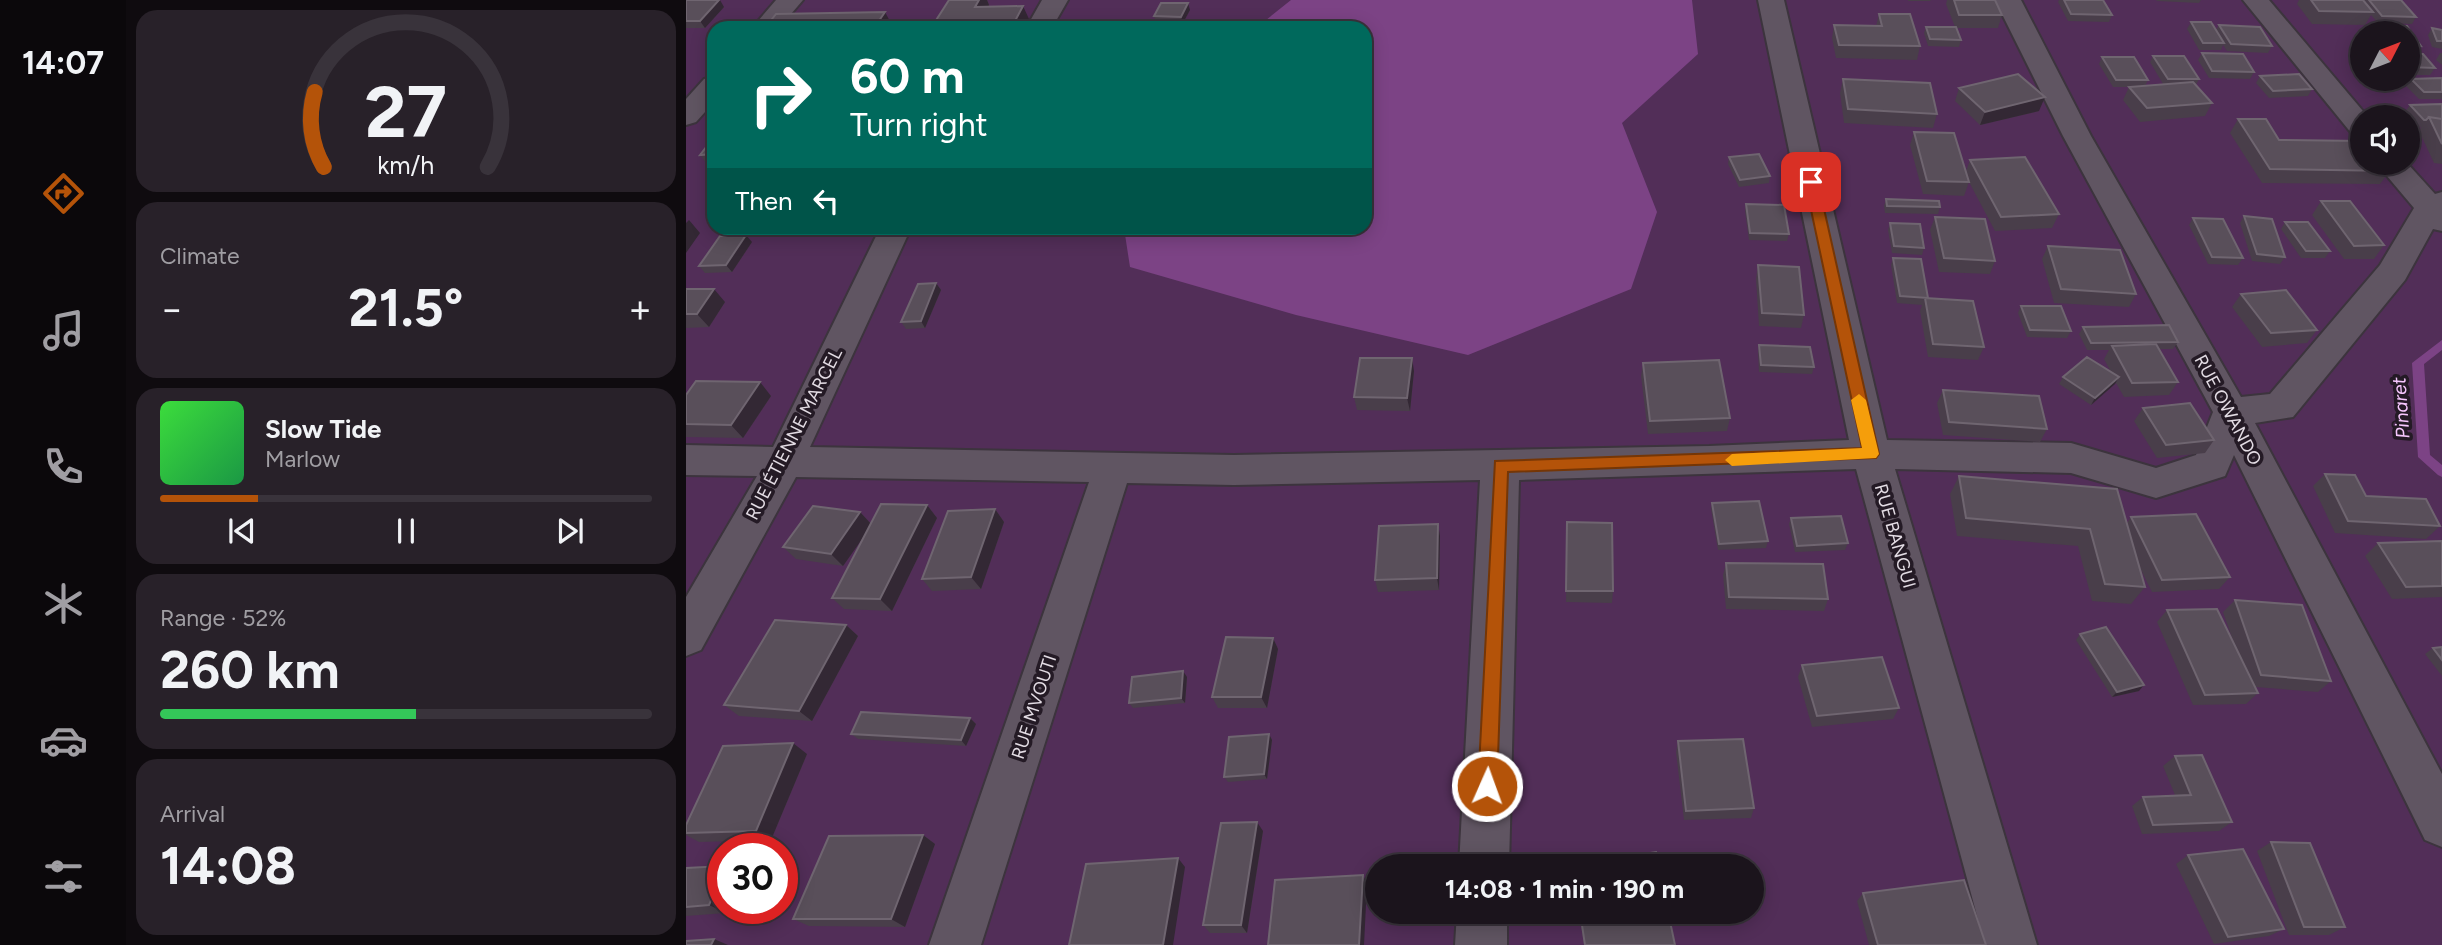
<!DOCTYPE html>
<meta charset="utf-8">
<style>
body{margin:0;font-family:Figtree,sans-serif;background:#282129;color:#f1f3f6;height:100vh;display:flex;flex-direction:column;font-size:26px;white-space:nowrap}
*{box-sizing:border-box;margin:0}
p{font-size:23px;color:#a09ea3}
.icon{flex:none;width:38px;height:38px;fill:none;stroke:currentColor;stroke-width:2;stroke-linecap:round;stroke-linejoin:round}
.map{position:relative;flex:1;overflow:hidden}
.details{display:flex;flex-direction:column;gap:10px;padding:10px;background:#0f0b0f;width:560px}
.details>*{flex:none}
.top-card{position:absolute;left:21px;top:21px;width:665px;height:214px;border-radius:21px;box-shadow:0 4px 18px #0003,0 0 0 2px #39333b;background:#00695c;color:#fff;overflow:hidden}
.needle{width:46px;rotate:48deg}
.controls{position:absolute;left:1664px;top:21px;display:grid;gap:14px}
.controls a{display:grid;place-items:center;width:70px;height:70px;border-radius:50%;background:#1b141c;box-shadow:0 4px 18px #0003,0 0 0 2px #39333b;font-size:35px}
.speed{position:absolute;left:21px;top:833px;display:flex;gap:14px;font-size:35px;font-weight:700;text-align:center}
.speed>*{display:grid;place-content:center;width:91px;height:91px;border-radius:50%;background:#1b141c;box-shadow:0 4px 18px #0003,0 0 0 2px #39333b;line-height:1}
.speed .limit{border:10px solid #d22;background:#fff;color:#111}
.pin{position:absolute;display:grid;place-items:center;width:60px;height:60px;color:#fff;margin:-30px;border-radius:14px;box-shadow:0 4px 10px #0006}
.me{position:absolute;width:77px;margin:-38px;rotate:2deg;stroke-linejoin:round;filter:drop-shadow(0 0 5px #0008)}
.turn{display:flex;align-items:center;gap:24px;height:147px;padding:0 28px;font-size:32px}
.turn .icon{width:91px;height:91px;stroke-width:2.5}
.turn b{display:block;font-size:49px;line-height:60px}
.then{display:flex;align-items:center;height:66px;padding:0 28px;background:#0003;gap:14px;font-size:26px}
.big{font-size:52px;font-weight:700;line-height:1.1}
.details .card{flex:1;display:flex;flex-direction:column;justify-content:center;gap:10px;min-width:0;padding:0 24px;border-radius:21px;background:#282129}
.details .dial{align-items:center;gap:0}
.dial svg{height:182px;overflow:visible;fill:none;stroke:#39333b;stroke-width:7;stroke-linecap:round;text-anchor:middle}
.dial text{fill:#f1f3f6;stroke:none}
.song{display:flex;align-items:center;gap:21px}
.cover{width:84px;height:84px;border-radius:10px;background:linear-gradient(135deg,hsl(120 70% 55%),hsl(140 70% 35%))}
.played{height:7px;border-radius:4px;background:linear-gradient(90deg,#b45309 20%,#39333b 20%)}
.keys{display:flex;justify-content:space-around;direction:ltr}
.heat{display:flex;justify-content:space-between;align-items:center;font-size:38px;direction:ltr}
.charge{height:10px;border-radius:5px;background:linear-gradient(90deg,#34c759 52%,#39333b 0)}
.trip{position:absolute;left:679px;top:854px;width:399px;height:70px;border-radius:35px;background:#1b141c;box-shadow:0 4px 18px #0003,0 0 0 2px #39333b;font-weight:700;line-height:70px;text-align:center}
main{display:flex;flex:1;min-height:0}
.tabs{display:flex;flex-direction:column;width:126px;justify-content:space-around;align-items:center;background:#0b080b;color:#a09ea3}
.tabs .icon{width:49px;height:49px}
.tabs .on{color:#b45309}
.tabs b{font-size:32px;color:#f1f3f6}
.map>svg:first-child{display:block}
.green{fill:#522e58;fill-rule:evenodd}
.water{fill:#7c4385}
.lines{fill:none;stroke-linecap:round;stroke-linejoin:round}
.stream{fill:#7c4385;fill-rule:evenodd}
.minor-casing{stroke:#3c343d;stroke-width:4}
.minor{fill:#605562;fill-rule:evenodd}
.wall{fill:#493e4a}
.shaded-wall{fill:#332834}
.building{fill:#594f5a;stroke:#6f6570;stroke-width:2}
.route{fill:#b45309;stroke:#753606;stroke-width:2}
.slow{fill:#f59e0b}
.labels{text-anchor:middle;dominant-baseline:central;stroke-width:7;stroke-linejoin:round;paint-order:stroke}
.street-label{font-size:18px;fill:#e3dce4;stroke:#241a25}
.water-label{font-size:19px;font-style:italic;fill:#f7c7fe;stroke:#241a25}
</style>
<main>
<nav class="tabs">
<b>14:07</b>
<svg class="icon on" aria-label="directions" viewBox="0 0 24 24"><path d="M12 3l9 9-9 9-9-9zM9 14v-3h6M13 9l2 2-2 2"/></svg>
<svg class="icon" aria-label="music" viewBox="0 0 24 24"><path d="M9 18V5l10-2v13"/><circle cx="6" cy="18" r="3"/><circle cx="16" cy="16" r="3"/></svg>
<svg class="icon" aria-label="phone" viewBox="0 0 24 24"><path d="M5 4h4l2 5-3 2q2 4 5 5l2-3 5 2v4C11 20 4 13 5 4z"/></svg>
<svg class="icon" aria-label="climate" viewBox="0 0 24 24"><path d="M12 3v18M4 7l16 10M4 17L20 7"/></svg>
<svg class="icon" aria-label="car" viewBox="0 0 24 24"><path d="M5 17H2v-5l4-1 3-4h7l3 4 3 1v5h-3M9 17h6M6 11h13"/><circle cx="7" cy="17" r="2"/><circle cx="17" cy="17" r="2"/></svg>
<svg class="icon" aria-label="filters" viewBox="0 0 24 24"><path d="M4 7h16M4 17h16"/><circle cx="9" cy="7" r="2"/><circle cx="15" cy="17" r="2"/></svg>
</nav>
<section class="details">
<div class="card dial"><svg viewBox="0 0 100 80">
<path d="M14 69A42 42 0 1 1 86 69"/>
<path d="M14 69A42 42 0 0 1 10 36" stroke="#b45309"/>
<text x="50" y="56" font-size="32" font-weight="700">27</text>
<text x="50" y="72" font-size="11">km/h</text>
</svg></div>
<div class="card"><p>Climate</p>
<div class="heat"><a>−</a><b class="big">21.5°</b><a>+</a></div>
</div>
<div class="card">
<div class="song"><i class="cover"></i><div><b>Slow Tide</b><p>Marlow</p></div></div>
<div class="played"></div>
<div class="keys"><svg class="icon" aria-label="previous" viewBox="0 0 24 24"><path d="M18 5L8 12l10 7zM5 5v14"/></svg><svg class="icon" aria-label="pause" viewBox="0 0 24 24"><path d="M8 5v14M16 5v14"/></svg><svg class="icon" aria-label="next" viewBox="0 0 24 24"><path d="M6 5l10 7-10 7zM19 5v14"/></svg></div>
</div>
<div class="card"><p>Range · 52%</p><b class="big">260 km</b><div class="charge"></div></div>
<div class="card"><p>Arrival</p><b class="big">14:08</b></div>
</section>
<div class="map">
<svg width="1756" height="945" viewBox="0 0 1756 945">
<rect width="100%" height="100%" fill="#241a25"/>
<path class="green" d="M0,0h1756v945h-1756zM28,28h651v200h-651zM1676,33h46v46h-46zM1676,117h46v46h-46zM37,849h59v59h-59zM691,866h375v46h-375z"/>
<path class="water" d="M605,0h401l6,54 -76,69 35,89 -26,77 -163,66 -172,-40 -166,-48 -6,-39h241v-200h-109z"/>
<g class="lines">
<path class="stream" d="M1756,340v10l-18,14 6,91 12,10v12l-4,-2 -20,-18 -6,-94z"/>
<defs>
<path id="minor" d="M90,0h27l-24,28h-27z
M356,0h26l-16,28h-26z
M1072,0h26l103,440 184,3 85,25 40,-13 17,-43 -150,-276 -68,-136h26l70,136 150,261 29,-3 110,-129 34,-57 -38,-45h31l28,31 7,-2v39l-9,-2 -28,51 -112,137 -38,6 187,351v73l-17,-7 -191,-385 -9,21 -69,22 -85,-25 -176,-4 142,476h-52l-129,-476 -337,11 -10,386h-50l21,-386 -246,5 -107,-2 -146,462h-52l160,-463 -293,-5 -95,173 -15,6v-59l71,-121 -71,-1v-30l87,2 107,-219h31l-101,219 424,8 475,-9 140,-6z
M1557,0h26l99,117h-6v19l-10,-2z
M28,77v25l-18,20 -10,3v-26l18,-20z
M771,912h50v33h-52z"/>
</defs>
<use href="#minor" class="minor-casing"/>
<use href="#minor" class="minor"/>
</g>
<path class="wall" d="M0,0l38,7 -19,21h-19z
M263,0h38l2,5v2l40,12 -5,9h-89l-2,-3z
M1222,0h23l-1,1h-22z
M1261,0h48l7,15 -4,13h-41l4,12 -2,7 -31,-1 -4,-13 2,-6h29l-9,-23z
M1373,0h44l9,15 -3,7 -41,-1 -10,-19z
M1470,0h45l-2,3 -42,-2z
M1613,0h102l15,17 -4,7 -34,-1 -7,-8 -6,10 -53,-1 -15,-20z
M504,10l-7,13 -27,-1 -2,-6z
M1193,14l41,32 -3,14 -81,-2 -4,-20 2,-13 42,1z
M1505,22l25,8 3,-5 53,21 -4,7 -41,-2 -4,-6 -2,5h-22l-12,-21z
M1693,25l28,1 14,20 -4,6h-9v-19h-32l-1,-1z
M1746,28l10,2v19l-10,-2 -4,-12z
M1516,53l52,19 -4,7 -41,-1 -11,-18z
M1722,53l27,15 -5,7h-22z
M1754,53h2v12l-6,-5z
M1467,56l46,23 -3,6 16,18 -7,13 -65,6 -17,-22 6,-13h5h-21l-14,-23 3,-7 46,23 -3,6 18,-2 -13,-22z
M1574,76l52,13 -4,7 -39,2 -13,-15z
M1756,78v21h-23l-13,-13 5,-7z
M1157,79l94,35 -4,14 -89,-5 -4,-30z
M1273,88l80,23 -59,14 -25,-24z
M1756,104v60l-8,-1 -15,-32 2,-4h-2l-14,-15 5,-7z
M1552,119l41,21 111,31 -10,13 -118,-1 -32,-50z
M1228,132l52,39 4,-11 89,54 -7,14 -57,3 -26,-49 -5,14 -41,-2 -13,-49z
M28,137v31h-4l-10,-13z
M1043,157l41,19 -1,7 -30,4 -11,-23z
M1200,199l54,8 -2,7 -53,-1 -1,-7z
M1635,201l63,44 -10,14h-30l-32,-44z
M1060,204l43,30 -2,7 -38,-1 -4,-29z
M1558,216l41,41 -5,7 -28,-3 -12,-38z
M1249,217l60,44 -5,13 -51,-2 -9,-42z
M1507,218l50,40 -5,7 -30,-1 -19,-39z
M1599,222l45,29 -5,7h-24l-20,-29z
M1204,223l34,25 -2,7 -30,-2 -4,-23z
M66,242l-20,30 -27,1 -6,-7z
M1362,246l88,48 -7,13 -75,-4 -12,-44z
M1207,258l35,40 56,49 -6,13 -50,-3 -8,-46 2,-6 -25,-2 -6,-38z
M1072,265l46,50 -3,13 -42,-2 -3,-47z
M250,283l5,7 -16,38 -19,1 -5,-7z
M0,289l39,13 -16,25 -23,1z
M1555,294l76,36 -10,13 -45,4 -30,-40z
M1335,306l50,25 -4,7 -40,-1 -9,-24z
M1397,327l95,15 -5,7h-14l19,33 -9,13 -45,2 -8,-14 -25,22 -32,-21 4,-7 48,-5 -7,-13 5,-9h-22l-8,-16z
M1073,345l55,22 -2,7 -53,-2 -1,-20z
M957,363l87,55 -3,13 -79,3 -7,-58z
M728,371l-4,40 -53,-1 -3,-13z
M1257,390l104,39 -7,13 -97,-7 -6,-32z
M0,395l85,1 -28,42 -57,-1z
M1457,408l71,32 -9,13 -48,5 -23,-37z
M1639,474l41,22 74,30 -14,13 -91,-6 -22,-47z
M1273,476l168,47 4,-6 99,60 -11,12 -67,3 -14,-28 7,23 -14,17 -39,-3 -14,-55 -121,-10 -7,-42z
M1026,503l56,38 -2,7 -48,2 -7,-41z
M241,505l10,13 -45,93 -48,-2 -12,-11 34,-66 -23,34 -47,-7 -13,-12 77,-35 11,12z
M309,509l9,13 -23,67 -49,2 -10,-12z
M1105,518l57,25 -3,7 -50,2 -6,-28z
M881,522l46,69 -1,12 -46,-1z
M752,524l2,12 -1,54 -61,2 -3,-12z
M1756,541v56l-50,2 -27,-43 13,-13z
M1040,563l102,36 -4,12 -98,-2 -3,-34z
M1549,600l96,81 -13,11 -63,-5 3,6 -12,11 -53,1 -36,-83 10,-12 67,34 -11,-32z
M160,625l12,11 -46,85 -73,-5 -15,-11z
M1394,634l59,57 -27,6 -36,-57z
M587,638l5,11 -11,59h-49l-6,-11z
M1756,647v29l-17,-22 8,-6z
M1116,665l97,43 -6,11 -81,8 -14,-50z
M501,677l-2,26 -52,5 -4,-5z
M284,718l6,6 -10,22 -108,-7 -7,-5z
M583,734l3,6 -5,39 -39,3 -4,-5z
M992,741l76,67 -3,10 -67,2 -8,-68z
M121,754l-36,86 -72,2 -13,-7v-10z
M1489,756l57,66 -13,9 -77,3 -10,-28 11,-9 32,-2 -12,-29z
M577,831l-16,102h-37l-7,-8z
M237,835l12,9 -30,83 -96,-1 -16,-7z
M1585,842l74,85 -16,8h-40l-32,-84z
M1502,855l96,74 -15,7 -55,8 -38,-80z
M0,868l37,40h6l-3,5 -40,3z
M1177,893l123,52h-117l-12,-44z
M893,912h89l7,33h-91z"/>
<path class="shaded-wall" d="M34,0l4,7 -19,21 -5,-7z
M293,0h8l2,5 -8,15 -6,-13z
M502,3l2,7 -7,13 -2,-6z
M337,6l6,13 -5,9h-8l-2,-5z
M199,12l7,13 -2,3h-16z
M1359,97l-6,14 -59,14 5,-13z
M3,220l11,13 -14,20v-30z
M60,235l6,7 -20,30 -6,-7z
M250,283l5,7 -16,38 -4,-7z
M28,289l11,13 -16,25 -12,-13z
M726,358l2,13 -4,40 -3,-13z
M1433,377l-4,7 -24,21 4,-7z
M74,382l11,14 -28,42 -12,-13z
M241,505l10,13 -45,93 -12,-12z
M309,509l9,13 -23,67 -10,-12z
M174,512l12,13 -29,41 -12,-12z
M752,524l2,12 -1,54 -2,-12z
M160,625l12,11 -46,85 -13,-10z
M587,638l5,11 -11,59 -6,-11z
M497,671l4,6 -2,26 -4,-5z
M1458,685l-5,6 -27,6 5,-5z
M284,718l6,6 -10,22 -5,-6z
M583,734l3,6 -5,39 -3,-5z
M107,743l14,11 -36,86 -15,-9z
M571,822l6,9 -16,102 -6,-8z
M237,835l12,9 -30,83 -14,-8z
M492,858l7,9 -12,78h-10z
M37,873v35h6l-3,5 -17,-8z
M677,875l4,9 -3,61h-5z
M28,939l14,6h-17z"/>
<path class="building" d="M0,0h33l-19,21h-14z
M263,0h30l-4,7 48,-1 -9,17 -81,2z
M1268,0h41l7,15h-43z
M1378,0h39l9,15 -41,-1z
M1625,0h52l10,12 -54,-1z
M1683,0h32l15,17 -34,-1z
M475,3h27l-7,14 -27,-1z
M199,12l-11,16h-109l11,-14z
M1193,14h31l10,32 -81,-1 -5,-20 48,1z
M1505,22h20l13,21h-21z
M1533,25l41,2 12,19 -41,-2z
M1693,25l28,1 14,20 -13,-1v-12h-23z
M1240,27h30l5,13 -31,-1z
M1746,28l10,2v11h-5z
M1516,53l41,1 11,18 -42,-1z
M1722,53l15,1 12,14 -27,-1z
M1467,56h31l15,23h-31z
M1416,57h32l14,23h-32z
M1332,74l27,23 -60,15 -26,-24z
M1613,74l13,15 -39,2 -13,-15z
M1756,78v14h-18l-13,-13z
M1157,79l87,4 7,31 -89,-5z
M1507,82l19,21 -65,5 -18,-21z
M1756,104v15l-13,-2 -3,3h-2l-14,-15z
M1743,117l13,2v25z
M1552,119h28l13,21 83,1v22h22l6,8 -120,-2z
M1228,132l40,1 15,49 -42,-1z
M28,137v17l-14,1z
M1073,154l11,22 -30,4 -11,-23z
M1339,157l34,57 -58,3 -31,-57z
M1200,199l53,2 1,6 -53,-1z
M1635,201h29l34,44 -30,1z
M1060,204l38,1 5,29 -39,-1z
M1558,216l28,3 13,38 -28,-3z
M1249,217l50,2 10,42 -51,-3z
M1507,218l30,1 20,39 -31,-1z
M1599,222h23l22,29h-24z
M1204,223l30,1 4,24 -30,-2z
M60,235l-20,30 -27,1 21,-30z
M1362,246l72,4 16,44 -75,-5z
M1207,258l28,1 7,39 -28,-2z
M1072,265l41,2 5,48 -42,-2z
M250,283l-15,38 -20,1 17,-38z
M0,289h28l-17,25h-11z
M1600,290l31,40 -46,3 -30,-39z
M1239,298l48,3 11,46 -51,-3z
M1335,306h40l10,25 -41,-1z
M1483,325l9,17 -87,1 -8,-16z
M1470,344l22,38 -46,1 -20,-37z
M1073,345l51,2 4,20 -53,-2z
M1401,357l32,20 -24,21 -32,-21z
M674,358h52l-5,40 -53,-1z
M1033,360l11,58 -80,3 -7,-58z
M10,381l64,1 -29,43 -45,-1v-29z
M1257,390l96,6 8,33 -98,-7z
M1504,403l24,37 -48,5 -23,-37z
M1639,474l30,1 11,21 60,3 14,27 -92,-5z
M1273,476l158,13 28,98 -40,-3 -15,-55 -124,-11z
M1073,501l9,40 -49,3 -7,-41z
M195,504l46,1 -47,94 -48,-1z
M127,506l47,6 -29,42 -48,-7z
M309,509l-24,68 -49,2 26,-68z
M1510,514l34,63 -68,3 -31,-63z
M1155,516l7,27 -51,3 -6,-28z
M881,522l45,1 1,68h-47z
M752,524l-1,54 -62,2 4,-54z
M1756,541v45l-36,1 -28,-44z
M1040,563l97,1 5,35 -99,-2z
M1549,600l67,5 29,76 -70,-6z
M1531,609l41,84 -53,2 -38,-85z
M89,620l71,5 -47,86 -75,-6z
M1420,627l38,58 -27,7 -37,-58z
M540,637l47,1 -12,59h-49z
M1756,647v13l-9,-12z
M1196,657l17,51 -82,8 -15,-51z
M497,671l-2,27 -52,5 3,-26z
M175,712l109,6 -9,22 -110,-6z
M583,734l-5,40 -40,3 5,-40z
M1057,739l11,69 -68,3 -8,-70z
M107,743l-37,88 -70,2v-8l37,-79z
M1516,755l30,67 -79,3 -10,-28 48,-2 -16,-39z
M571,822l-16,103h-38l18,-102z
M237,835l-32,84h-98l36,-83z
M1585,842l39,1 35,84h-41z
M1557,849l41,80 -56,8 -40,-82z
M970,852l3,14h-86v-2z
M492,858l-15,87h-94l17,-81z
M37,866v7l-14,32 -23,2v-39z
M677,875l-4,70h-91l7,-65z
M1278,880l22,65h-108l-15,-52z
M894,912h88l7,33h-90z
M28,939l-3,6h-25v-4z"/>
<path class="route" d="M1125,178l7,4 61,272 -3,4 -368,14 -11,314 -3,7 -7,3 -7,-3 -2,-7 17,-325 367,-13 -57,-266z"/>
<path class="slow" d="M1173,394l7,6 13,54 -3,4 -144,8 -7,-6 7,-6 130,-6 -11,-48z"/>
<g class="labels">
<g class="street-label">
<text transform="translate(1542 410) rotate(62)">RUE OWANDO</text>
<text transform="translate(108 434) rotate(-63)">RUE ÉTIENNE MARCEL</text>
<text transform="translate(1209 536) rotate(74)">RUE BANGUI</text>
<text transform="translate(348 707) rotate(-72)">RUE MVOUTI</text>
</g>
<g class="water-label">
<text transform="translate(1715 408) rotate(-94)">Pinaret</text>
</g>
</g>
</svg>
<div class="controls">
<a><svg class="needle" viewBox="-14 -14 28 28"><path d="M0-13l5 13h-10z" fill="#e53935"/><path d="M0 13l5-13h-10z" fill="#a09ea3"/></svg></a>
<a><svg class="icon" aria-label="sound" viewBox="0 0 24 24"><path d="M4 9h4l5-4v14l-5-4H4zM17 9q2 3 0 6"/></svg></a>
</div>
<div class="speed"><div class="limit">30</div></div>
<div class="pin" style="left:1125px;top:182px;background:#d93025"><svg class="icon" aria-label="arrive" viewBox="0 0 24 24"><path d="M6 21V4h12l-3 4 3 4H6"/></svg></div>
<svg class="me" style="left:801px;top:786px" viewBox="-20 -20 40 40"><circle r="17" fill="#b45309" stroke="#fff" stroke-width="3"/><path d="M0-11L8 9 0 5-8 9z" fill="#fff"/></svg>
<div class="trip">14:08 · 1 min · 190 m</div>
<div class="top-card">
<div class="turn"><svg class="icon" aria-label="right" viewBox="0 0 24 24"><path d="M7 20v-9h11M14 6l5 5-5 5"/></svg><div><b>60 m</b>Turn right</div></div>
<div class="then">Then<svg class="icon" aria-label="left" viewBox="0 0 24 24"><path d="M17 20v-9H6M10 6l-5 5 5 5"/></svg></div>
</div>
</div>
</main>
